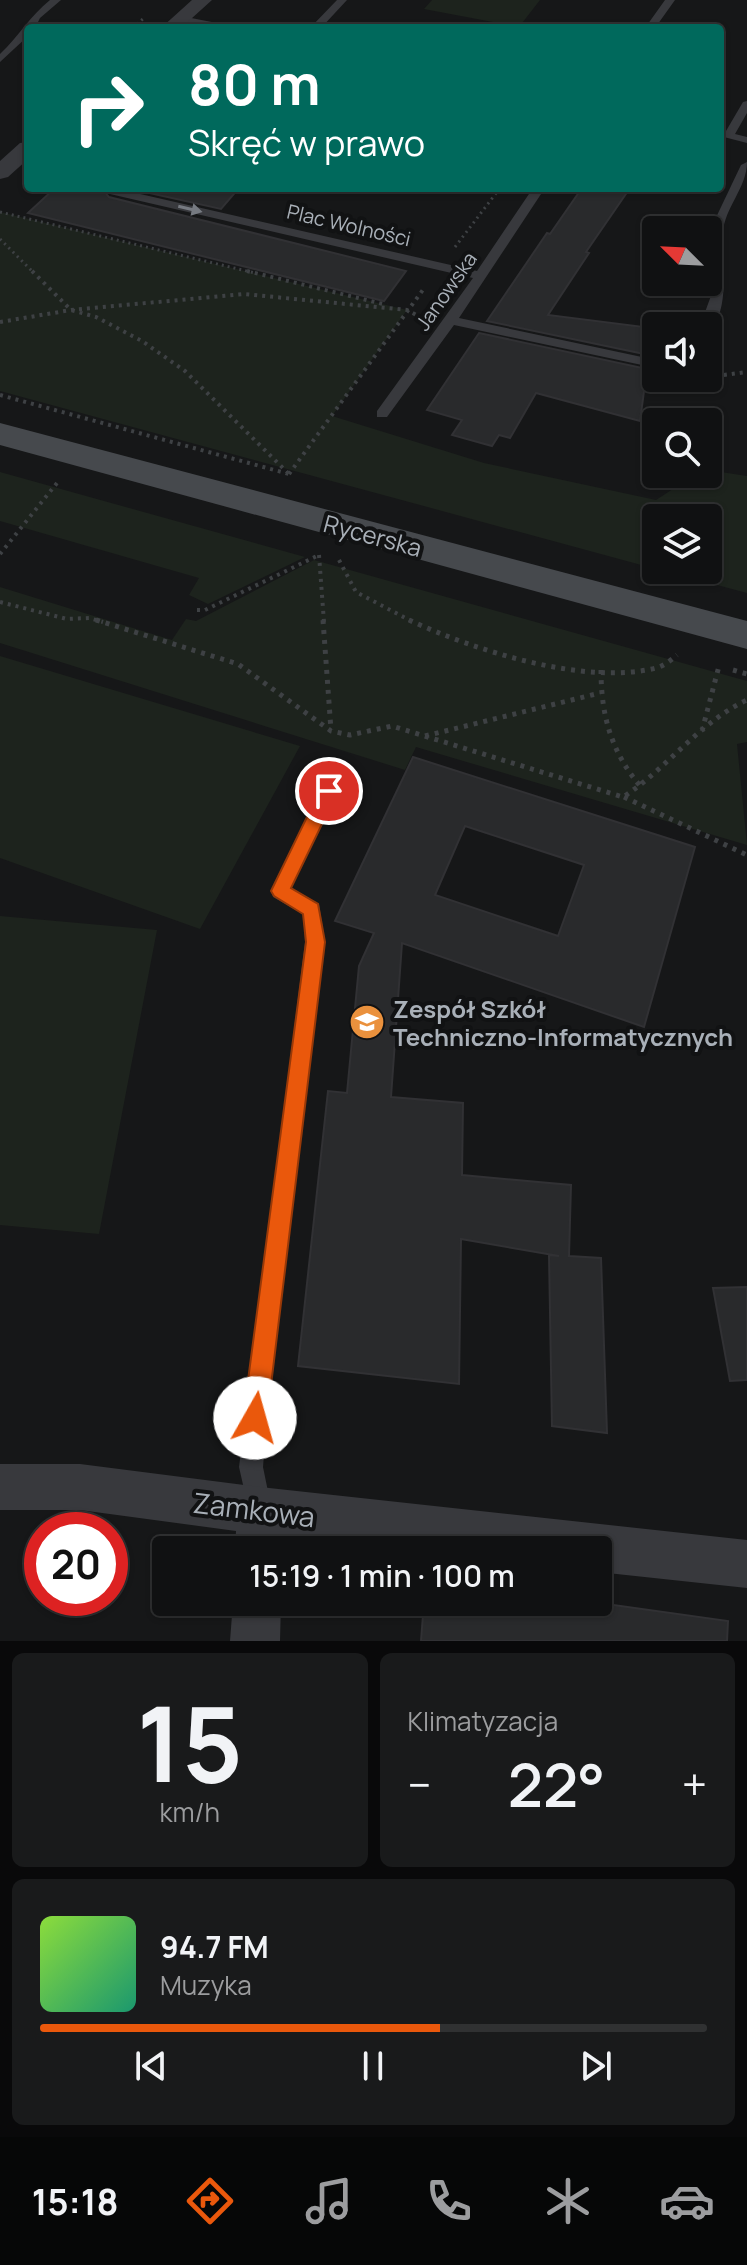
<!DOCTYPE html>
<html lang="pl">
<meta charset="utf-8">
<style>
body{margin:0;font-family:Manrope,sans-serif;background:#191a1b;color:#f1f3f6;height:100vh;display:flex;flex-direction:column;font-size:30px;white-space:nowrap}
*{box-sizing:border-box;margin:0}
p{font-size:26px;color:#9c9d9f}
.icon{flex:none;width:44px;height:44px;fill:none;stroke:currentColor;stroke-width:2;stroke-linecap:round;stroke-linejoin:round}
.map{position:relative;height:1641px;overflow:hidden}
.side{display:flex;flex-direction:column;gap:12px;padding:12px;background:#09090a;flex:1}
.side>*{flex:none}
.guide{position:absolute;left:24px;top:24px;width:700px;height:168px;border-radius:8px;box-shadow:0 2px 6px #0004,0 0 0 2px #303132;background:#00695c;color:#fff;overflow:hidden}
.needle{width:52px;rotate:294deg}
.controls{position:absolute;left:642px;top:216px;display:grid;gap:16px}
.controls a{display:grid;place-items:center;width:80px;height:80px;border-radius:8px;background:#101112;box-shadow:0 2px 6px #0004,0 0 0 2px #303132;font-size:40px}
.speed{position:absolute;left:24px;top:1512px;display:flex;gap:16px;font-size:40px;font-weight:700;text-align:center}
.speed>*{display:grid;place-content:center;width:104px;height:104px;border-radius:50%;background:#101112;box-shadow:0 2px 6px #0004,0 0 0 2px #303132;line-height:1}
.speed .limit{border:12px solid #d22;background:#fff;color:#111}
.pin{position:absolute;display:grid;place-items:center;width:68px;height:68px;color:#fff;margin:-34px;border:4px solid #fff;border-radius:50%;box-shadow:0 2px 8px #0007}
.me{position:absolute;width:88px;margin:-44px;rotate:7deg;stroke-linejoin:round;filter:drop-shadow(0 0 6px #0008)}
.turn{display:flex;align-items:center;gap:28px;height:168px;padding:0 32px;font-size:36px}
.turn .icon{width:104px;height:104px;stroke-width:2.5}
.turn b{display:block;font-size:56px;line-height:68px}
.big{font-size:60px;font-weight:600;line-height:1.1}
.side .card{flex:1;display:flex;flex-direction:column;justify-content:center;gap:12px;min-width:0;padding:0 28px;border-radius:12px;background:#191a1b}
.side .dial{align-items:center;gap:0}
.dial b{font-size:104px;line-height:1}
.song{display:flex;align-items:center;gap:24px}
.cover{width:96px;height:96px;border-radius:12px;background:linear-gradient(135deg,hsl(90 70% 55%),hsl(160 70% 35%))}
.played{height:8px;border-radius:4px;background:linear-gradient(90deg,#ea580c 60%,#303132 60%)}
.keys{display:flex;justify-content:space-around;direction:ltr}
.heat{display:flex;justify-content:space-between;align-items:center;font-size:44px;direction:ltr}
.side .tiles{flex:1;display:grid;gap:12px;grid-template-columns:1fr 1fr}
.card:last-child{grid-column:span 2}
.trip{position:absolute;left:152px;top:1536px;width:460px;height:80px;border-radius:8px;background:#101112;box-shadow:0 2px 6px #0004,0 0 0 2px #303132;font-weight:600;line-height:80px;text-align:center}
.tab-bar{display:flex;height:128px;justify-content:space-around;align-items:center;background:#060707;color:#9c9d9f}
.tab-bar .icon{width:56px;height:56px}
.tab-bar .selected{color:#ea580c}
.tab-bar b{font-size:36px;color:#f1f3f6}
.map>svg:first-child{display:block}
.green{fill:#1d231d}
.building{fill:#292a2c;stroke:#313134;stroke-width:2;fill-rule:evenodd}
.lines{fill:none;stroke-linecap:round;stroke-linejoin:round}
.path-far2{stroke:#3e4144;stroke-width:3;stroke-dasharray:2 4;stroke-linecap:butt}
.path-far1{stroke:#3e4144;stroke-width:4;stroke-dasharray:3 5;stroke-linecap:butt}
.path{stroke:#3e4144;stroke-width:5;stroke-dasharray:4 6;stroke-linecap:butt}
.service{fill:#38393d;fill-rule:evenodd}
.minor{fill:#38393d;fill-rule:evenodd}
.secondary{fill:#46494d;fill-rule:evenodd}
.oneway{fill:#767a81}
.route{fill:#ea580c;stroke:#983908;stroke-width:2}
.labels{text-anchor:middle;dominant-baseline:central;stroke-width:8;stroke-linejoin:round;paint-order:stroke}
.far-street-label{font-size:20px;fill:#a9b0b8;stroke:#111213}
.street-label{font-size:24px;fill:#a9b0b8;stroke:#111213}
.poi-label{font-size:24px;font-weight:bold;fill:#a9b0b8;stroke:#111213;text-anchor:start}
.near-street-label{font-size:28px;fill:#a9b0b8;stroke:#111213}
</style>
<div class="map">
<svg width="747" height="1641" viewBox="0 0 747 1641">
<rect width="100%" height="100%" fill="#161718"/>
<path class="green" d="M432,0h108l-21,27 -95,-18z
M0,212l407,98 -75,106 152,47 172,37 40,-26h12v-4l39,6v117l-86,-23h47v-52h-52v51l-656,-178z
M0,472l305,85 -97,47 -19,-9 10,-17 -199,-57z
M314,560l433,121v61l-10,2 10,101 -331,-98 -11,23 -405,-127v-56l172,53 14,-21 10,2z
M0,656l300,90 -100,183 -200,-71z
M0,916l157,14 -58,304 -99,-9z"/>
<path class="building" d="M55,188h54l-4,4 4,5 297,74 -22,30 -356,-88z
M127,188h112l-18,21z
M582,188h48l-44,64 3,1 -41,62 104,13 -3,27 -162,-34 60,-88 3,1z
M479,333l168,36 -7,52 -104,-28 -26,45 -11,-3 -7,11 -40,-11 10,-15 -35,-10z
M413,757l282,90 -51,180 -242,-84 -11,154 72,6 -1,72 109,10 -2,71 32,2 6,175 -55,-7 -3,-171 10,1 -98,-17 -2,145 -161,-18 30,-275 19,2 12,-127 15,-33 -39,-12zM465,826l119,39 -26,71 -123,-41z
M747,1287v93l-17,1 -17,-93z
M424,1602h168l136,19 -1,20h-306z"/>
<g class="lines">
<path class="path-far2" d="M132,28l12,-10
M0,212l255,61
M0,239l34,34
M455,247l45,-59"/>
<path class="path-far1" d="M32,271l39,39 25,7 46,24 43,30 104,103
M247,271l140,34
M0,322l71,-12 173,-16 163,16 15,8
M708,377l39,-5
M0,395l289,79
M289,474l136,-187
M0,554l57,-71
M319,555l5,67
M339,560l17,32 57,30
M0,602l67,17 22,-1 14,4
M197,610h8l114,-55"/>
<path class="path" d="M96,620l142,44 93,67 19,4 42,-9 231,71c45,-29 75,-74 124,-97
M323,620l8,110
M409,620c65,30 175,66 247,48 8,-2 15,-8 21,-13
M601,670c0,45 10,82 40,117
M733,670l14,4
M702,731l17,-65
M425,736l175,-43
M624,797l123,58"/>
<path class="service" d="M50,0h11l-21,18 -5,10h-7v8l-28,26v-8c19,-18 30,-38 50,-54z
M337,0h10l-26,28h-11z
M665,0h10l-20,28h-10z
M181,16l46,9 5,3h-20l-35,-7 -1,-2z
M747,101v12l-12,21 12,3v6l-27,-7v-6l6,1 17,-29z
M747,162c0,26 -23,46 -24,71 -1,24 8,83 -15,97v-4h-8l12,-33 -1,-65 30,-63z
M114,188l363,83 56,-83h12l-86,130 197,42v8l-202,-43 -67,92h-10v-6l96,-133 -363,-84 -2,-2z
M329,784l6,2 3,5 -47,97 28,16 6,38 -58,476 -4,49 9,44 -3,9 -9,3 -9,-3 -12,-53 66,-525 -2,-28 -30,-17 -2,-6 52,-105z"/>
<path class="minor" d="M192,0h20l-31,28h-20z
M28,142v17l-20,18 -8,2v-18l20,-18z
M0,1464h80l180,23 487,53v48l-149,-16v-22h-197l-118,-13v13h-48l1,-19 -156,-21h-80z
M233,1602h48l-1,39h-50z"/>
<path class="secondary" d="M0,423l747,198v28l-747,-204z"/>
</g>
<defs><path id="oneway-solid" d="M-6-.8H1V-3.2L6.5 0L1 3.2V.8H-6Z" transform="scale(2)"/></defs>
<use class="oneway" href="#oneway-solid" transform="translate(190 209) rotate(13)"/>
<path class="route" d="M329,784l9,7 -47,97 27,16 7,38 -58,476 -3,9 -9,3 -8,-3 -4,-9 63,-476 -3,-28 -29,-18 -3,-5 51,-105z"/>
<defs>
<symbol id="school-disc" viewBox="-11 -11 22 22"><circle r="9.5" fill="#ea913d" stroke="#111213"/><path d="M0-5L7-2L0 1L-7-2ZM-4 1L0 2.5L4 1V4Q0 6-4 4Z" fill="#fff"/></symbol>
</defs>
<g fill-rule="evenodd">
<use href="#school-disc" x="347" y="1002" width="40" height="40"/>
</g>
<g class="labels">
<g class="far-street-label">
<text transform="translate(349 225) rotate(13)">Plac Wolności</text>
<text transform="translate(446 291) rotate(-55)">Janowska</text>
</g>
<g class="street-label">
<text transform="translate(373 535) rotate(15)">Rycerska</text>
</g>
<g class="poi-label">
<text x="393" y="1008">Zespół Szkół<tspan x="393" dy="28">Techniczno-Informatycznych</tspan></text>
</g>
<g class="near-street-label">
<text transform="translate(254 1509) rotate(7)">Zamkowa</text>
</g>
</g>
</svg>
<div class="controls">
<a><svg class="needle" viewBox="-14 -14 28 28"><path d="M0-13l5 13h-10z" fill="#e53935"/><path d="M0 13l5-13h-10z" fill="#9c9d9f"/></svg></a>
<a><svg class="icon" aria-label="sound" viewBox="0 0 24 24"><path d="M4 9h4l5-4v14l-5-4H4zM17 9q2 3 0 6"/></svg></a>
<a><svg class="icon" aria-label="search" viewBox="0 0 24 24"><circle cx="10" cy="10" r="6"/><path d="M15 15l6 6"/></svg></a>
<a><svg class="icon" aria-label="layers" viewBox="0 0 24 24"><path d="M12 4l9 5-9 5-9-5zM3 14l9 5 9-5"/></svg></a>
</div>
<div class="speed"><div class="limit">20</div></div>
<div class="pin" style="left:329px;top:791px;background:#d93025"><svg class="icon" aria-label="arrive" viewBox="0 0 24 24"><path d="M6 21V4h12l-3 4 3 4H6"/></svg></div>
<svg class="me" style="left:255px;top:1418px" viewBox="-20 -20 40 40"><circle r="19" fill="#fff"/><path d="M0-13L10 11 0 6-10 11z" fill="#ea580c"/></svg>
<div class="trip">15:19 · 1 min · 100 m</div>
<div class="guide">
<div class="turn"><svg class="icon" aria-label="right" viewBox="0 0 24 24"><path d="M7 20v-9h11M14 6l5 5-5 5"/></svg><div><b>80 m</b>Skręć w prawo</div></div>
</div>
</div>
<section class="side">
<div class="tiles">
<div class="card dial"><b>15</b><p>km/h</p></div>
<div class="card"><p>Klimatyzacja</p>
<div class="heat"><a>−</a><b class="big">22°</b><a>+</a></div>
</div>
<div class="card">
<div class="song"><i class="cover"></i><div><b>94.7 FM</b><p>Muzyka</p></div></div>
<div class="played"></div>
<div class="keys"><svg class="icon" aria-label="previous" viewBox="0 0 24 24"><path d="M18 5L8 12l10 7zM5 5v14"/></svg><svg class="icon" aria-label="pause" viewBox="0 0 24 24"><path d="M8 5v14M16 5v14"/></svg><svg class="icon" aria-label="next" viewBox="0 0 24 24"><path d="M6 5l10 7-10 7zM19 5v14"/></svg></div>
</div>
</div>
</section>
<nav class="tab-bar">
<b>15:18</b>
<svg class="icon selected" aria-label="directions" viewBox="0 0 24 24"><path d="M12 3l9 9-9 9-9-9zM9 14v-3h6M13 9l2 2-2 2"/></svg>
<svg class="icon" aria-label="music" viewBox="0 0 24 24"><path d="M9 18V5l10-2v13"/><circle cx="6" cy="18" r="3"/><circle cx="16" cy="16" r="3"/></svg>
<svg class="icon" aria-label="phone" viewBox="0 0 24 24"><path d="M5 4h4l2 5-3 2q2 4 5 5l2-3 5 2v4C11 20 4 13 5 4z"/></svg>
<svg class="icon" aria-label="climate" viewBox="0 0 24 24"><path d="M12 3v18M4 7l16 10M4 17L20 7"/></svg>
<svg class="icon" aria-label="car" viewBox="0 0 24 24"><path d="M5 17H2v-5l4-1 3-4h7l3 4 3 1v5h-3M9 17h6M6 11h13"/><circle cx="7" cy="17" r="2"/><circle cx="17" cy="17" r="2"/></svg>
</nav>
